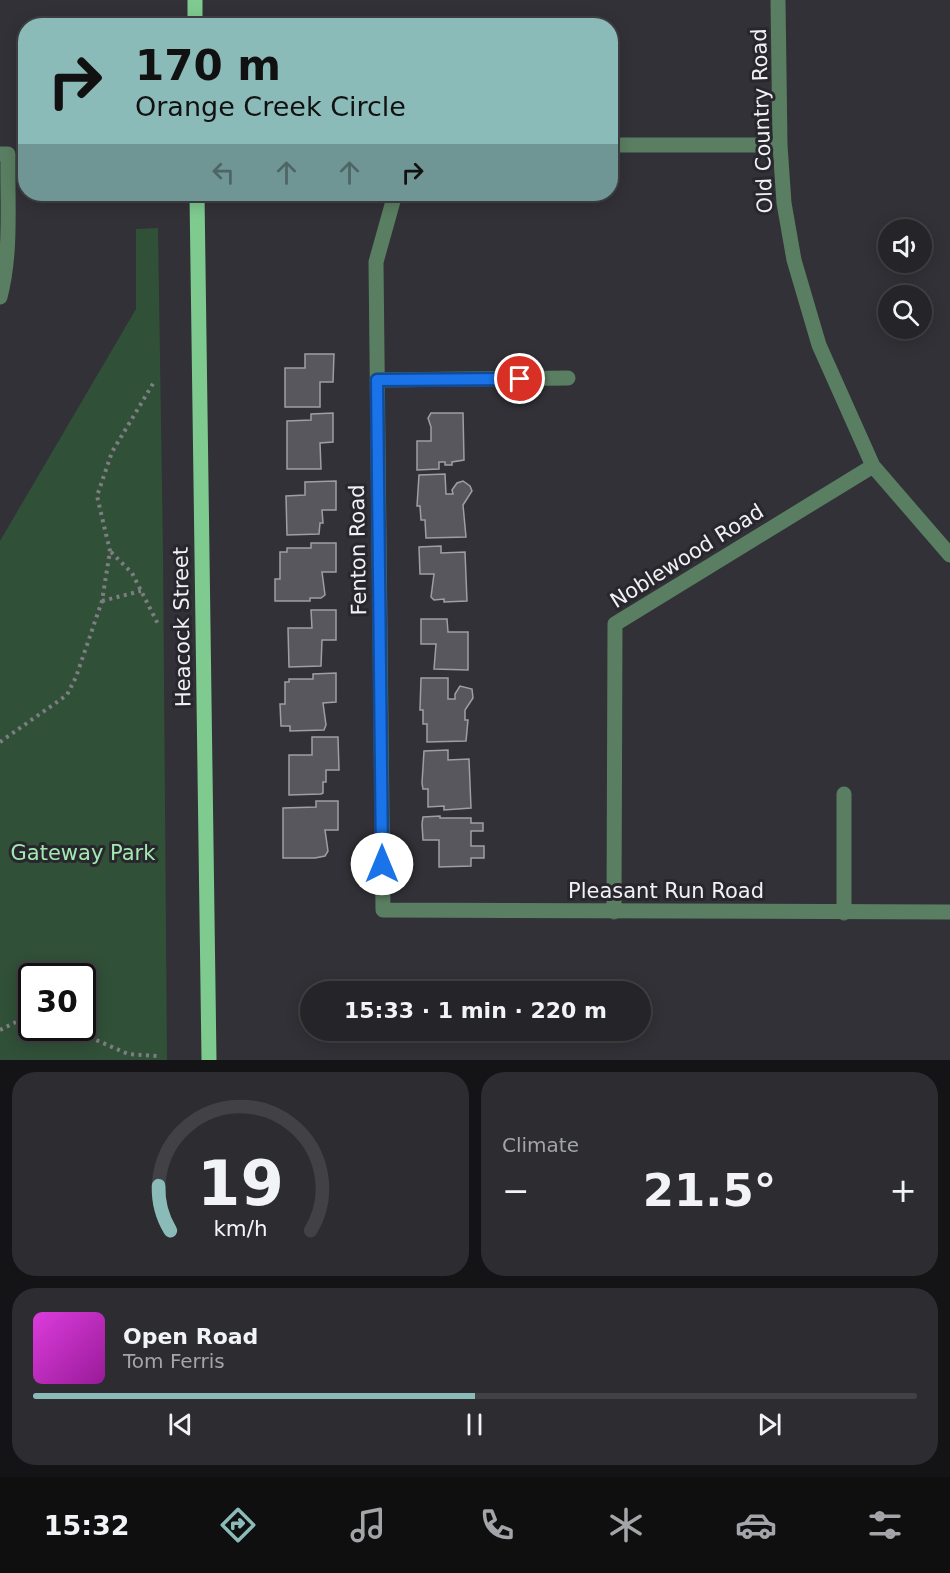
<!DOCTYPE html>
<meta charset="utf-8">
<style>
body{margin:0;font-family:"DejaVu Sans",sans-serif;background:#2d2d31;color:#f1f3f6;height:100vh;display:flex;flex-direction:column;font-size:22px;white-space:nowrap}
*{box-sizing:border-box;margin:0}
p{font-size:20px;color:#a3a5a8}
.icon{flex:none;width:33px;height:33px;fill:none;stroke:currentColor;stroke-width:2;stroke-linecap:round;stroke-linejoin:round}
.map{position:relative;height:1060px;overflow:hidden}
.panel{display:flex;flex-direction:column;gap:12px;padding:12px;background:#141417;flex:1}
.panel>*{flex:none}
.top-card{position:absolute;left:18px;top:18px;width:600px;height:183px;border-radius:24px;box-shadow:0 3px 15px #0003,0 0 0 2px #424246;background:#8bbbb9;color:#111;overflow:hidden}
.tools{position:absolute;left:878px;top:219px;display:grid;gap:12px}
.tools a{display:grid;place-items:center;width:54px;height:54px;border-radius:50%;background:#252529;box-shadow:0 3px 15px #0003,0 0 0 2px #424246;font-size:30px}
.speed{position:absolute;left:18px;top:963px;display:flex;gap:12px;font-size:30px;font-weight:700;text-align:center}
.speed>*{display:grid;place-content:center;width:78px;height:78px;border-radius:50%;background:#252529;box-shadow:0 3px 15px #0003,0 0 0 2px #424246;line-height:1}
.speed .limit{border:3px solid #111;border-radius:9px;background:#fff;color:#111}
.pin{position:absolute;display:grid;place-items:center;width:51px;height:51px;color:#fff;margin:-26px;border:3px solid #fff;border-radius:50%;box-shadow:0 2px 6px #0007}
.me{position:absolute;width:66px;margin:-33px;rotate:0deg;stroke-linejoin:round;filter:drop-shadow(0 0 4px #0008)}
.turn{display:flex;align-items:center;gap:21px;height:126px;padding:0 18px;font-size:27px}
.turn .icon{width:78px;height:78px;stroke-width:2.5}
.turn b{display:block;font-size:42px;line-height:51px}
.lanes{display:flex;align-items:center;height:57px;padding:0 18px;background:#0003;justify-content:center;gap:30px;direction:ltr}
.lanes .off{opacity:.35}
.big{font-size:45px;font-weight:700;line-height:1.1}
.panel .card{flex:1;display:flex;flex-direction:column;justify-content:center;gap:9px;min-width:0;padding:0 21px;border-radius:24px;background:#2d2d31}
.panel .dial{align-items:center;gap:0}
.dial svg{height:156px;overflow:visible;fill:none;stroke:#424246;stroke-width:7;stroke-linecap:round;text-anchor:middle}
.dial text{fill:#f1f3f6;stroke:none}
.song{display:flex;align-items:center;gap:18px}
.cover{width:72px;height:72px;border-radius:9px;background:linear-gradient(135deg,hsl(300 70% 55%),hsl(300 70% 35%))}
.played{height:6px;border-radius:3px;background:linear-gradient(90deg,#8bbbb9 50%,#424246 50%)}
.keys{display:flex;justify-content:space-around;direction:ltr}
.heat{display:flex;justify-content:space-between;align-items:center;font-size:33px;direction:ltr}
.panel .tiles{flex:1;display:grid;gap:12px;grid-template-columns:1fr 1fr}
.card:last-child{grid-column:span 2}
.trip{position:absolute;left:300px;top:981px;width:351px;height:60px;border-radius:30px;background:#252529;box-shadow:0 3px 15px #0003,0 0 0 2px #424246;font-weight:700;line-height:60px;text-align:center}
.menu{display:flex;height:96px;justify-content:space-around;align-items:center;background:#0f0f10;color:#a3a5a8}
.menu .icon{width:42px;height:42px}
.menu .selected{color:#8bbbb9}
.menu b{font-size:27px;color:#f1f3f6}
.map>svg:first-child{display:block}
.green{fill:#315038;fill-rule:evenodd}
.building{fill:#57575d;stroke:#9e9ea6;stroke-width:1.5}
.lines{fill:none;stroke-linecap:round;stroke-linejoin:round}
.path{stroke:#7d7d83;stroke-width:4;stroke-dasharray:3 4.5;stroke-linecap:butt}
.minor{stroke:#5a7e61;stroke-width:15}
.major{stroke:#7eca8f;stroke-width:15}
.route-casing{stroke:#114b97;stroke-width:15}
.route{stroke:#1a73e8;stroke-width:10}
.labels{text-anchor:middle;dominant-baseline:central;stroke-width:6;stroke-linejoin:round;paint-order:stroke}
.street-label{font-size:21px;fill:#f1f1f5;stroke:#27272d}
.park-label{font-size:21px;fill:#a3e8b1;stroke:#27272d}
</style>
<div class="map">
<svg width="950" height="1060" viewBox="0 0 950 1060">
<rect width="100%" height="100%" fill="#313137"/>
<path class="green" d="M158,228l5,323 4,509h-167v-519l136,-232v-80zM32,976h50v52h-50z"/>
<path class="building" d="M305,354h29l-1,28h-13v25h-35v-39h20z
M333,413v29l-13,1 1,26h-34v-48l24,-1v-6z
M431,413h32l1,47 -12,2v3h-7v-3h-6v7l-22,1v-29h14v-14l-3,-9z
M445,474l1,20h7l-1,-4 5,-7 6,-2 7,5 2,5 -9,14 3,32 -40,1 -1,-18h-4l-1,-14h-3l2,-31z
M336,481v29h-14l1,13h-3l-1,11 -32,1 -1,-39 19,-1v-13z
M311,543h25v29h-14l3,23 -4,3h-11v3h-35v-22h5v-27h7v-4h24z
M441,546v7l24,-1 2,49 -23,1v-3l-10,1 -3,-3 3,-23h-14l-1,-27z
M311,610h25v30h-14l-1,26 -32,1 -1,-39h24z
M421,619h26l1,13h20v38l-34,-1 2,-25h-15z
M336,673v29l-13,1 3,22 -2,5 -34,1v-5h-9l-1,-22h5v-22h4v-3h24v-5z
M421,678h27v21h7v-5l5,-8 12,3 1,9 -8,12v10h3l-2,21 -39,1v-18h-4v-14h-3z
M312,737h26l1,33h-13v12h-3v11l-2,1 -32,1v-40h23z
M448,750v10l21,-1 2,49 -27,2v-4l-16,1v-18h-5l-1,-6 2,-32z
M316,801h22v29h-13l3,21 -3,5 -10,2h-32v-50l33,-1z
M440,816v2h31v5h12v8h-12v15h13v12h-13v8l-32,1v-27h-16l-1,-16 1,-7z"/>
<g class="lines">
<path class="path" d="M111,552l21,21 26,51
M102,601l39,-10
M0,742l67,-47 9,-18 26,-76 8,-50 -13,-55 15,-44 42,-70
M69,1028l59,26 30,2
M0,1030l26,-13 6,1"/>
<path class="minor" d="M778,0l2,145 4,58 10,57 25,85 54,121 77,89
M610,145h170
M0,154h8c-1,47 4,97 -8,143
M395,194l-19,68 7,648 567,2
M377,380l191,-2
M614,912l1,-288 258,-158
M844,913v-119"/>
<path class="major" d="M195,0v26
M197,194l12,866"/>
</g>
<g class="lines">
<defs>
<path id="route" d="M382,864l-5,-484 143,-1"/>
</defs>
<use href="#route" class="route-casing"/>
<use href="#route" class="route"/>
</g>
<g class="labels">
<g class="street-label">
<text transform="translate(762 121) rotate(-92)">Old Country Road</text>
<text transform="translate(358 550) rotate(-91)">Fenton Road</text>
<text transform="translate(687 556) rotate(-32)">Noblewood Road</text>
<text transform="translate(182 627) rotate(-91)">Heacock Street</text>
<text x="666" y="891">Pleasant Run Road</text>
</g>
<g class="park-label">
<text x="83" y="853">Gateway Park</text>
</g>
</g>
</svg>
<div class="tools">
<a><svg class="icon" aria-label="sound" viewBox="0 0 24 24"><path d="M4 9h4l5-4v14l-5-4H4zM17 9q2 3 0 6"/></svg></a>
<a><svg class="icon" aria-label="search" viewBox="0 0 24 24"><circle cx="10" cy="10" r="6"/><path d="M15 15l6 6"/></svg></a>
</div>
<div class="speed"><div class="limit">30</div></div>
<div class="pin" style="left:520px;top:379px;background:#d93025"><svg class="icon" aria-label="arrive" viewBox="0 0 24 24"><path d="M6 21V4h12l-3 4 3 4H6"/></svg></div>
<svg class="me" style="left:382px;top:864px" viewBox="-20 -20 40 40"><circle r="19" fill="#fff"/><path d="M0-13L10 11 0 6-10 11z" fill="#1a73e8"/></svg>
<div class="trip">15:33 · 1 min · 220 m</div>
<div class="top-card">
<div class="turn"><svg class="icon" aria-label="right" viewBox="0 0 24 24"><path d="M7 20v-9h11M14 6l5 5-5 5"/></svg><div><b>170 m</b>Orange Creek Circle</div></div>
<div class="lanes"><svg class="icon off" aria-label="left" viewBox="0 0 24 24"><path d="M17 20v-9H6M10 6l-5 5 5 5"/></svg><svg class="icon off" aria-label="ahead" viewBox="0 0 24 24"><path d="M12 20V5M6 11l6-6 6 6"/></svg><svg class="icon off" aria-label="ahead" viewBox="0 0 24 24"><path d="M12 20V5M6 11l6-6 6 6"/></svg><svg class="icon" aria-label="right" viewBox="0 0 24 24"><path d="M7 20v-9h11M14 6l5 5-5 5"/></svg></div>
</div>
</div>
<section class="panel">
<div class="tiles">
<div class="card dial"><svg viewBox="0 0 100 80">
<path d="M14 69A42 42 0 1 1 86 69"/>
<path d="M14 69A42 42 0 0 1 8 46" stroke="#8bbbb9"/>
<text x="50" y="56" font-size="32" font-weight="700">19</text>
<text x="50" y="72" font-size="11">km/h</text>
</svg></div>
<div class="card"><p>Climate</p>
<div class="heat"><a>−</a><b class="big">21.5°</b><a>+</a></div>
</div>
<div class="card">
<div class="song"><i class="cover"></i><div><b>Open Road</b><p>Tom Ferris</p></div></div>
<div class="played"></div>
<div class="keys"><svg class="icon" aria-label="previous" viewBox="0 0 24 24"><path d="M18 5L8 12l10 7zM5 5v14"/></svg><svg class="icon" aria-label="pause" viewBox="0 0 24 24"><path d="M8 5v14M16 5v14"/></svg><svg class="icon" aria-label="next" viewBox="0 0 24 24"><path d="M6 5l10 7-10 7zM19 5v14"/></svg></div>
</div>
</div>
</section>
<nav class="menu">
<b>15:32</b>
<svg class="icon selected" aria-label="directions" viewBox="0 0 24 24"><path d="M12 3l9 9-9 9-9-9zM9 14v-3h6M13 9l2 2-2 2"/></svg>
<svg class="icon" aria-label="music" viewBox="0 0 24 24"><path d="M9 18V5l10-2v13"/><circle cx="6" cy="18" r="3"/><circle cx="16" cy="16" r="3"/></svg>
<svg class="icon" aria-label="phone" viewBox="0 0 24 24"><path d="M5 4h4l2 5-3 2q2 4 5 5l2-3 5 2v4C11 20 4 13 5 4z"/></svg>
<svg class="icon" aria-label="climate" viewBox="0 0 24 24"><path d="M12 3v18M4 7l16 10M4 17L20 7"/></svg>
<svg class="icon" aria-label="car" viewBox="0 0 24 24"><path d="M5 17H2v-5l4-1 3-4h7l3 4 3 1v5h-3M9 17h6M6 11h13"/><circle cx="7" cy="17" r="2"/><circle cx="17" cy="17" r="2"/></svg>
<svg class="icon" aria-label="filters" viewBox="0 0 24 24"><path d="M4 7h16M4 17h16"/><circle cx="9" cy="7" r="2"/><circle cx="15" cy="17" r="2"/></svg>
</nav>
